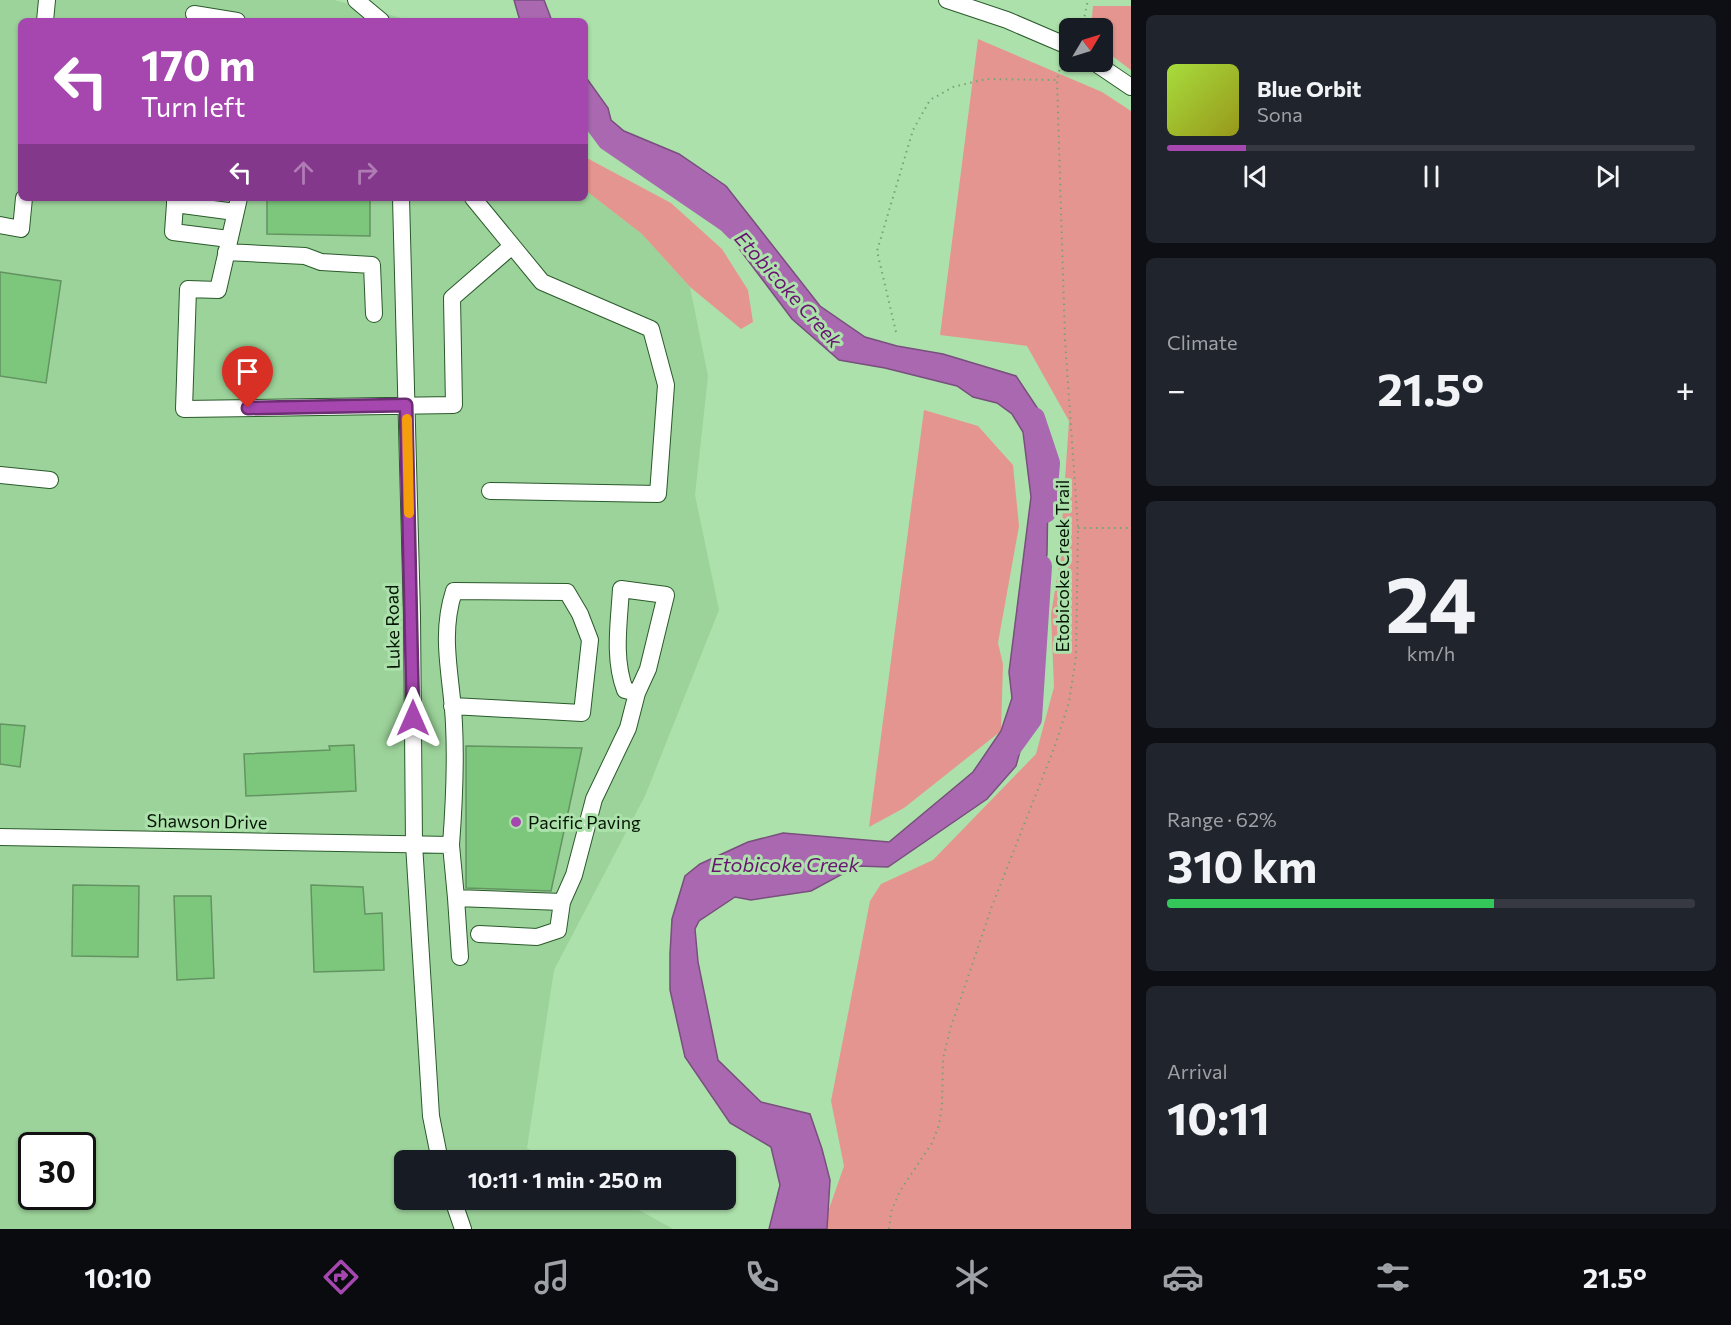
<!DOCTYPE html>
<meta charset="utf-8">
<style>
body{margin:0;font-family:Commissioner,sans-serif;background:#20242c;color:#f1f3f6;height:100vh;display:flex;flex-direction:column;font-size:22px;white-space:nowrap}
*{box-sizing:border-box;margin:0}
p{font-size:20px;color:#9ea1a6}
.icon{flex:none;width:33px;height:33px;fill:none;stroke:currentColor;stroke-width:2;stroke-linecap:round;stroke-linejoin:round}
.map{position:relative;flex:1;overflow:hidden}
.panel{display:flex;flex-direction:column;gap:15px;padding:15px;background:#0d0f14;width:600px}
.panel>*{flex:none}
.banner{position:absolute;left:18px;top:18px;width:570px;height:183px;border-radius:9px;box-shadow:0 2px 4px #0004;background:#a647b0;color:#fff;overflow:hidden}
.needle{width:39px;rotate:52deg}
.fabs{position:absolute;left:1059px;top:18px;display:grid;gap:12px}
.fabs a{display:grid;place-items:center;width:54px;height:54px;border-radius:9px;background:#171b24;box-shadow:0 2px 4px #0004;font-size:30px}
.speed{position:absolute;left:18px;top:1132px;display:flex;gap:12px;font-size:30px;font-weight:700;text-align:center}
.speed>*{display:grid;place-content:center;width:78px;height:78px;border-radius:50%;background:#171b24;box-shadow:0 2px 4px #0004;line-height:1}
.speed .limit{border:3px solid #111;border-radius:9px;background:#fff;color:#111}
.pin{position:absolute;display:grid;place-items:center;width:51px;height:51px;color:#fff;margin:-62px -26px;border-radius:50% 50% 50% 0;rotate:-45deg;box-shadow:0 0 6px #0007}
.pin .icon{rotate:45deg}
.me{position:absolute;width:66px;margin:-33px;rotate:0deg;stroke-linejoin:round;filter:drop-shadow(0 0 4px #0008)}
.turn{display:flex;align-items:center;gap:21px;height:126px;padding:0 24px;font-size:27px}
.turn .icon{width:78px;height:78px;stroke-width:2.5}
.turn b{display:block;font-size:42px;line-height:51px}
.lanes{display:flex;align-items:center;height:57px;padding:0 24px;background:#0003;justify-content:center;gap:30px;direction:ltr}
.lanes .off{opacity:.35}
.big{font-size:45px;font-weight:700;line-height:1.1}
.panel .widget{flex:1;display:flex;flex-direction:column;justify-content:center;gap:9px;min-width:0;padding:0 21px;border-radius:9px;background:#20242c}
.panel .dial{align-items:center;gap:0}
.dial b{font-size:78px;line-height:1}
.song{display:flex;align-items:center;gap:18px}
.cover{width:72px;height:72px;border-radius:9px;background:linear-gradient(135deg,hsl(80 70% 55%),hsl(60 70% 35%))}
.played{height:6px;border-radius:3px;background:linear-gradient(90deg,#a647b0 15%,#363941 15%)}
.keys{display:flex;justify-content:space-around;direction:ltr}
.heat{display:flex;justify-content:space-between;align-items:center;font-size:33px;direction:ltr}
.charge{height:9px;border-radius:4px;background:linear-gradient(90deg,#34c759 62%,#363941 0)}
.trip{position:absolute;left:394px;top:1150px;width:342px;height:60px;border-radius:9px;background:#171b24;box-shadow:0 2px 4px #0004;font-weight:700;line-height:60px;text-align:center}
.dock{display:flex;height:96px;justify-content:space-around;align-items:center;background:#090b0e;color:#9ea1a6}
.dock .icon{width:42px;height:42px}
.dock .on{color:#a647b0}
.dock b{font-size:27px;color:#f1f3f6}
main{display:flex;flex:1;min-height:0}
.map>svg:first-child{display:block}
.built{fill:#9cd39a;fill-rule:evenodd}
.green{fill:#e5958f}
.water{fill:#aa68b1;stroke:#784f7d;stroke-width:1.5}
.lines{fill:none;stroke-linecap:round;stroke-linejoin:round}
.river{stroke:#aa68b1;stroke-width:22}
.building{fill:#7dc77c;stroke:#629361;stroke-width:1.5}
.minor-casing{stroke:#2a5a2b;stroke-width:18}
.path{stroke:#78a177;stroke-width:2;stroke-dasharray:1.5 4.5;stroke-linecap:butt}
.minor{stroke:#fff;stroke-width:16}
.route-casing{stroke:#6c2e72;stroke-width:15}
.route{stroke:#a647b0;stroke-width:10}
.slow{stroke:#f59e0b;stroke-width:10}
.poi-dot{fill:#a647b0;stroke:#ade1ab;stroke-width:2}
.labels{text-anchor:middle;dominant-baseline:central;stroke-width:6;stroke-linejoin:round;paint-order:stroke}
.street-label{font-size:18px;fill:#031403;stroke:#ade1ab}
.poi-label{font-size:18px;fill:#031403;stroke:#ade1ab;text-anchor:start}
.water-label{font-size:20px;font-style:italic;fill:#681470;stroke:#ade1ab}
</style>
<main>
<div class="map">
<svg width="1131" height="1229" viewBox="0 0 1131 1229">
<rect width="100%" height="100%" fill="#ade1ab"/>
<path class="built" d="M0,0h334l79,21h-392v177h564v-8l57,44 48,53 18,89 -13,119 24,115 -74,186 -91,174 -27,178 24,13h-146v39h216l52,29h-673zM32,1146h50v51h-50z"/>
<path class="green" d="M1093,6h38v64l-28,-21 -1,-21h-11z
M978,39l124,53 29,19v1118h-309l22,-63 -13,-65 39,-200 11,-17 52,-24 103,-106 18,-67 -3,-73 8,-48 10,-145 -42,-75 -87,-11z
M585,157l86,46 51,46 26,41 5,32 -12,7 -51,-42 -48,-53 -57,-44z
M924,410l54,16 35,39 6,61 -21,117 5,21 -2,67 -97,77 -35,19z"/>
<path class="water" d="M514,0h30l8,21h-32z
M585,76l23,32 3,12 13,11 55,23 47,32 94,120 45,31 32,9 46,8 73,22 24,36 8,77 -1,65 -16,82 2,67 -17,63 -29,33 -99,68 -31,-1 -46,25 -60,9 -16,-3 -36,24 -4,8 3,33 20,98 43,42 49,12 12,35 8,31 -3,49h-58l11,-44 -9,-38 -41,-24 -45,-66 -15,-67v-36l2,-35 13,-43 15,-12 48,-22 35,-9 106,9 84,-70 28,-41 11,-33 -3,-26 22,-175 -8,-65 -11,-18 -15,-11 -24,-6 -16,-11 -72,-18 -46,-8 -47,-41 -82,-109 -18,-9 -41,-38 -29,-9 -16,-13 -21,-28z"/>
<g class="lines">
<path class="river" d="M585,109l23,31 120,82 7,7
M1034,418l15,45 -4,49
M1010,748l21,-29 10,-153"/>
</g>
<path class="building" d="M267,198h103v38l-103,-2z
M0,272l61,9 -15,102 -46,-7z
M0,724l25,2 -5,41 -20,-3z
M354,745l2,46 -110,5 -2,-42 86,-4 -1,-4z
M466,746l116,2 -31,143 -85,-3z
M73,885l66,1 -1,71 -66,-1z
M311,885l52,2 2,27 17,-1 2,57 -70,2z
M174,896h37l3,82 -37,2z"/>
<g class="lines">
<defs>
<path id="minor" d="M356,0l25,21
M947,0l60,20 63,27
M194,14l43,7
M45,21l2,-21
M1094,62l37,25
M175,198v6l60,8
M239,198l-21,92 -30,-1 -4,120 270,-4 -2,-107 60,-52
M401,198l11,418 2,228 17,272 9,45
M473,198l69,84 109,47 15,56 -8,109 -168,-3
M175,204l-2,28 56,7
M0,225l21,4 3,-31
M226,252l79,4 16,6 51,3 2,49
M0,475l50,5
M0,837l451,8 5,53 106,4 12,-27 20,-76 34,-71 9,-35 11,-24 18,-74 -45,-6c-2,34 -8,69 4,101l12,3
M451,845c3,-40 5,-81 3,-121 -2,-47 -15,-87 0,-133l113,1 13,22 10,26 -8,73 -130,-7
M456,898l4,59
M479,934l58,3 21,-7 4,-28
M453,1200l10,29"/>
</defs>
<use href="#minor" class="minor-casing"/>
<path class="path" d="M1082,28l6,-28
M896,332l-19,-81 36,-121 17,-30 23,-13 33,-8 71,1
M1078,528h53
M889,1229l2,-17 9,-21 32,-48 7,-18 3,-20 1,-46 7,-29 42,-124 63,-160 14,-44 7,-45 2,-129 -13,-188 -8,-260 5,-20"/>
<use href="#minor" class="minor"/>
</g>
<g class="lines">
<defs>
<path id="route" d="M248,408l158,-3 7,313"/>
</defs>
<use href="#route" class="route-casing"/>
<use href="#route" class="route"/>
<path class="slow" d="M407,419l2,94"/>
</g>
<circle class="poi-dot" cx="516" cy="822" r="6"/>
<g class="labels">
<g class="street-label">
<text transform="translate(1062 566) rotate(-90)">Etobicoke Creek Trail</text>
<text transform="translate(392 627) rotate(-91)">Luke Road</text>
<text transform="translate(207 821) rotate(1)">Shawson Drive</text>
</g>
<g class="poi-label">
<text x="528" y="822">Pacific Paving</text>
</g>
<g class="water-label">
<text transform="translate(789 289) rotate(48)">Etobicoke Creek</text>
<text x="785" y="864">Etobicoke Creek</text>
</g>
</g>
</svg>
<div class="fabs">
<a><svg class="needle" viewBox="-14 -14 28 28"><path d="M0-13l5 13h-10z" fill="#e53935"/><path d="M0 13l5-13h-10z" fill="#9ea1a6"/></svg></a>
</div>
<div class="speed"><div class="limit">30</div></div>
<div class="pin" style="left:248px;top:408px;background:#d93025"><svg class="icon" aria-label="arrive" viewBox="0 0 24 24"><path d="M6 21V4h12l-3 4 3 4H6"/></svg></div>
<svg class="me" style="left:413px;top:718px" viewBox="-20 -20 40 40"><path d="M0-17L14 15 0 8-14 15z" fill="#a647b0" stroke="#fff" stroke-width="4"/></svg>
<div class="trip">10:11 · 1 min · 250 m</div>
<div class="banner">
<div class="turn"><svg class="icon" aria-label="left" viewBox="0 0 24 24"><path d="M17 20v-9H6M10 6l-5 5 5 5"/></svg><div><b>170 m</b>Turn left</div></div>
<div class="lanes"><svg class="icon" aria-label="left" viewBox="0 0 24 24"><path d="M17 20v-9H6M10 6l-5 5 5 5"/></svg><svg class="icon off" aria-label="ahead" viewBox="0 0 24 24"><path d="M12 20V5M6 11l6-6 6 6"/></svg><svg class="icon off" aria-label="right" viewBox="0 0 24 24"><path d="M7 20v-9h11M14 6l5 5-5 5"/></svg></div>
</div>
</div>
<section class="panel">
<div class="widget">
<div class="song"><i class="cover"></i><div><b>Blue Orbit</b><p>Sona</p></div></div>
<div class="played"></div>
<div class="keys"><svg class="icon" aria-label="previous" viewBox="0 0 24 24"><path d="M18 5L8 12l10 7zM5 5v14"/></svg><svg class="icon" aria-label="pause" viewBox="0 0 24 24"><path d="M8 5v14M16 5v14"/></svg><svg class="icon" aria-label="next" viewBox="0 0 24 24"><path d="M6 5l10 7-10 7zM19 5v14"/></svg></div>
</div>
<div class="widget"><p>Climate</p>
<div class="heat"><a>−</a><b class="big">21.5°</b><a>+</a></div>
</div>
<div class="widget dial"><b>24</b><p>km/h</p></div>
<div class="widget"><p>Range · 62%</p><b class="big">310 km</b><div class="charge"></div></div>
<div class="widget"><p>Arrival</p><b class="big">10:11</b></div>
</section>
</main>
<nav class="dock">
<b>10:10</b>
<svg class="icon on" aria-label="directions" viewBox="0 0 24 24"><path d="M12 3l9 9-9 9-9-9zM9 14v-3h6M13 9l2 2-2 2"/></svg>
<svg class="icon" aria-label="music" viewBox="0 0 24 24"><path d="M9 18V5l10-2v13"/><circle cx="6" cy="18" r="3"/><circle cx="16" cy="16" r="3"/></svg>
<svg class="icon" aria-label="phone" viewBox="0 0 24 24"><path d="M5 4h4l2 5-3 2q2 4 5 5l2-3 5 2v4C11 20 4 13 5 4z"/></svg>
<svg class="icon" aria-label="climate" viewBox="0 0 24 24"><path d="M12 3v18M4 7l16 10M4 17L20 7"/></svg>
<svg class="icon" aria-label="car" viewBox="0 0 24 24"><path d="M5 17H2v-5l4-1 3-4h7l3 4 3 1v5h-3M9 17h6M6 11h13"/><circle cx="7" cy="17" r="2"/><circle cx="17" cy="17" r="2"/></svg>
<svg class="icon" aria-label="filters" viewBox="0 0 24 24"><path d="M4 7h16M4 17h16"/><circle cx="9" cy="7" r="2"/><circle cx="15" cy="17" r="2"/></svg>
<b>21.5°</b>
</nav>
